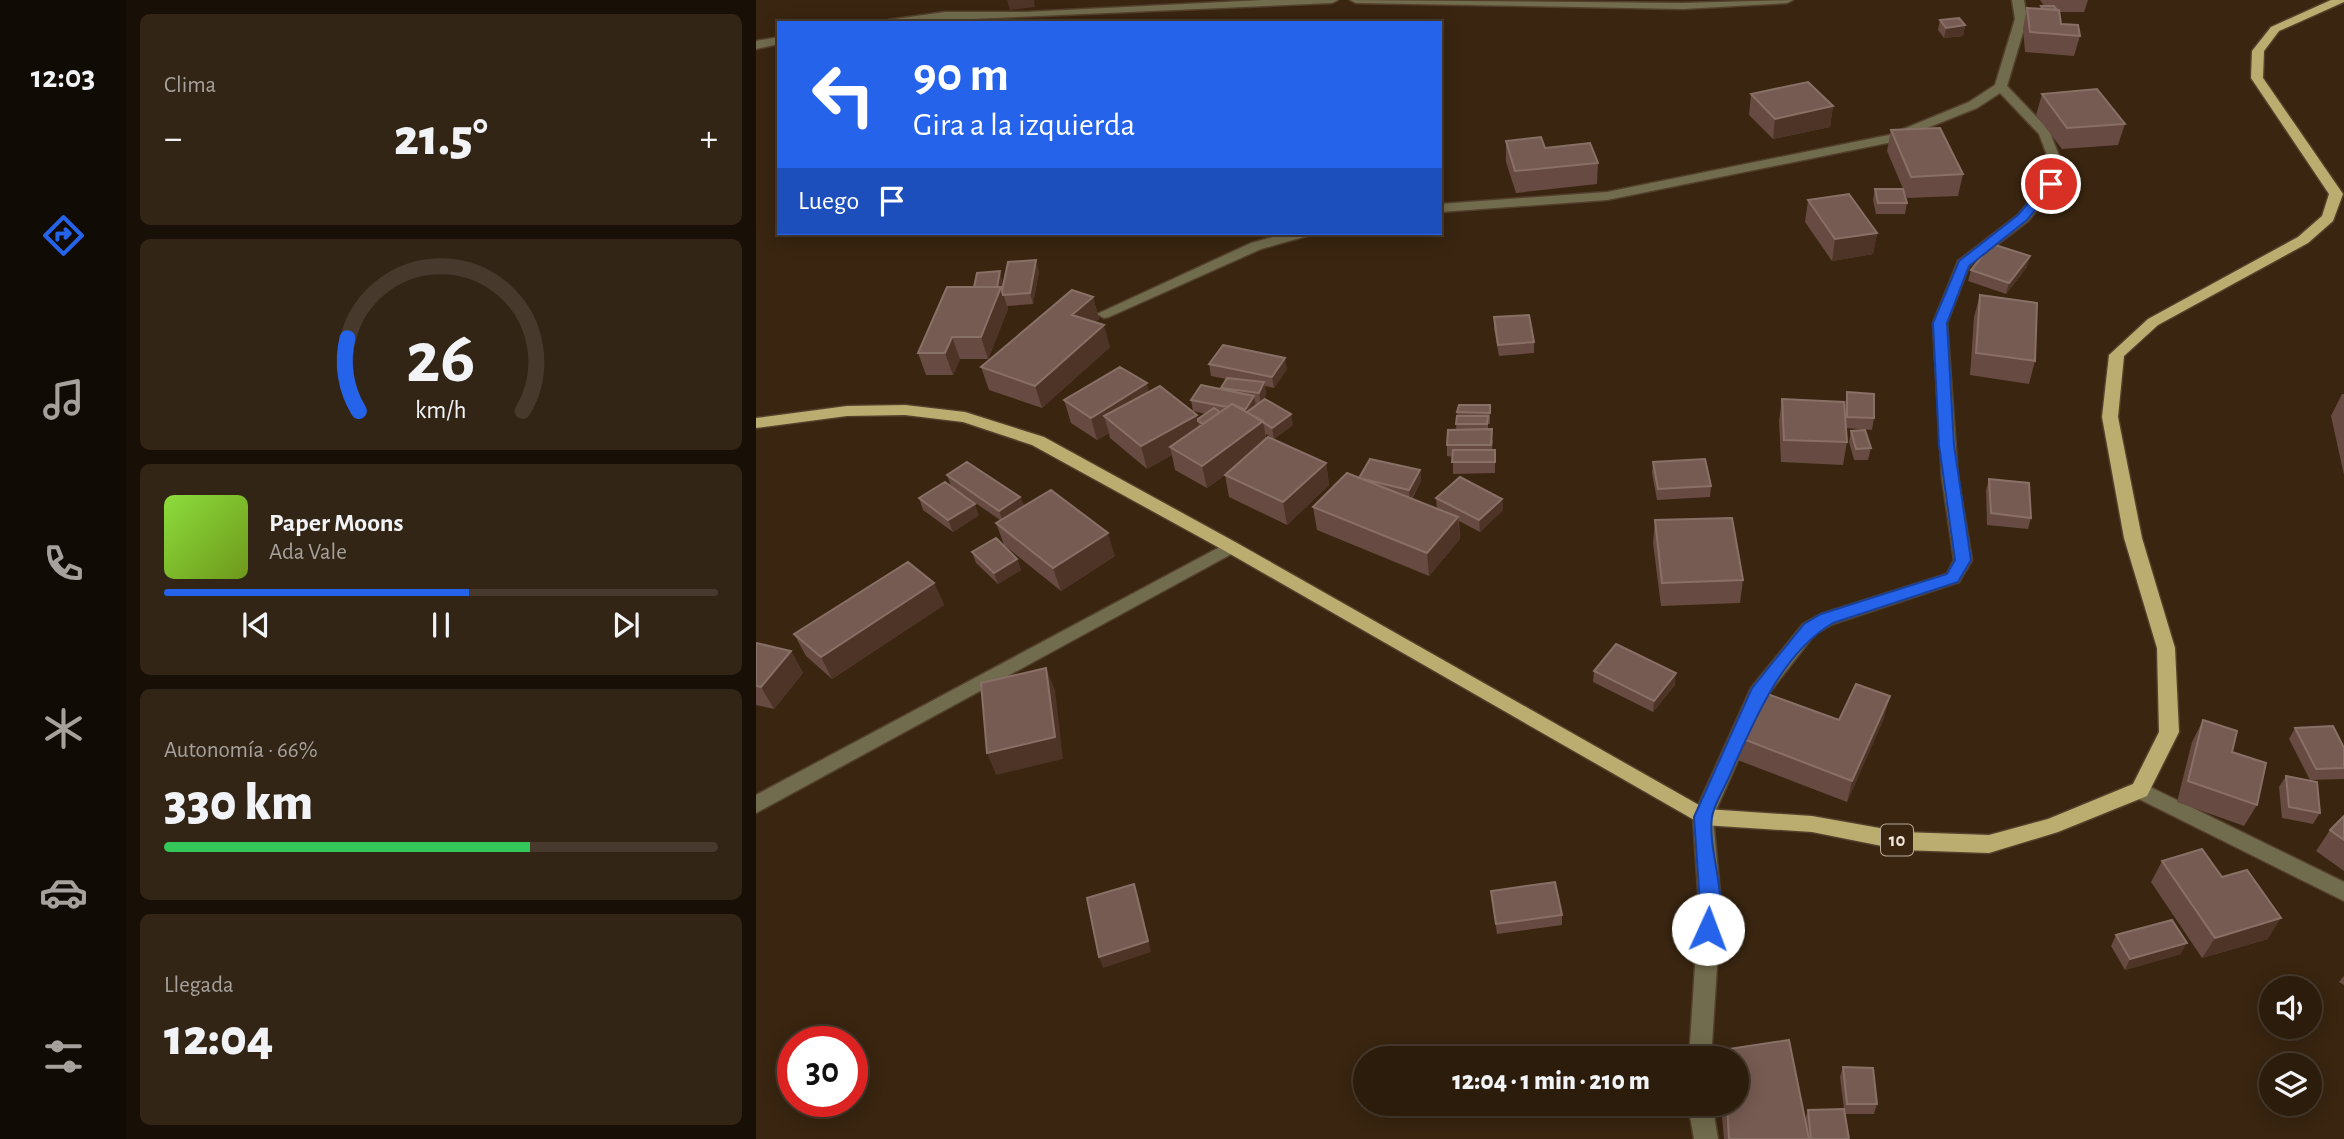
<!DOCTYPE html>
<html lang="es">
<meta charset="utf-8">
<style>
body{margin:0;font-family:"Alegreya Sans",sans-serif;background:#332515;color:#f1f3f6;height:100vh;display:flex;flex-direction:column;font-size:26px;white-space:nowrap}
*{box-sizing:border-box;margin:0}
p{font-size:23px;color:#a6a19d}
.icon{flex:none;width:38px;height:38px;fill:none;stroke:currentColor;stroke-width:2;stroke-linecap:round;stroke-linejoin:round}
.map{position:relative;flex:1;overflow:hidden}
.sheet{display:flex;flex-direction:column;gap:14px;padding:14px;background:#180f07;width:630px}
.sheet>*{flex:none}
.top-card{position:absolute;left:21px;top:21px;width:665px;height:214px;border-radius:0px;box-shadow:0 4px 18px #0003,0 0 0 2px #473a2d;background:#2563eb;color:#fff;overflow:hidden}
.controls{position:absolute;left:1503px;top:976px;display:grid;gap:14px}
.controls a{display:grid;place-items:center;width:63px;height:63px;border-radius:50%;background:#2b1c0c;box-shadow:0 4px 18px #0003,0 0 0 2px #473a2d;font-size:35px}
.speed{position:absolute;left:21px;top:1026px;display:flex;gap:14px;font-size:35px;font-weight:700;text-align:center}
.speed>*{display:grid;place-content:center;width:91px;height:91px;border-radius:50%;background:#2b1c0c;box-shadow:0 4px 18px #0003,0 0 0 2px #473a2d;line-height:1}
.speed .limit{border:10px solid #d22;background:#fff;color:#111}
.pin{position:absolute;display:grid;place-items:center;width:60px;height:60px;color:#fff;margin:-30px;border:4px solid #fff;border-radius:50%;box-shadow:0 2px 7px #0007}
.me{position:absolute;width:77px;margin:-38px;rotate:2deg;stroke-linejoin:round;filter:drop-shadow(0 0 5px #0008)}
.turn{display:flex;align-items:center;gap:24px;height:147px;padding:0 21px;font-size:32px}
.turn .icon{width:91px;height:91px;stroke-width:2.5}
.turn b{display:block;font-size:49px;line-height:60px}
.then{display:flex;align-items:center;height:66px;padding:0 21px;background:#0003;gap:14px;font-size:26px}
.big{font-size:52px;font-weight:800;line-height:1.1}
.sheet .tile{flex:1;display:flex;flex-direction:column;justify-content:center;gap:10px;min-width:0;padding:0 24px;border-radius:10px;background:#332515}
.sheet .dial{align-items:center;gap:0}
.dial svg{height:182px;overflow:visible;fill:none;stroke:#473a2d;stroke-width:7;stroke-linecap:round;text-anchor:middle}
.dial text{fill:#f1f3f6;stroke:none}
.song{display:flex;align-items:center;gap:21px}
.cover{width:84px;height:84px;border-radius:10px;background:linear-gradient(135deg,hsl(90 70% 55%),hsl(80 70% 35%))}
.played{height:7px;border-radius:4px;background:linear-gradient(90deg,#2563eb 55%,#473a2d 55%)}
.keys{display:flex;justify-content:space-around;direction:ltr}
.heat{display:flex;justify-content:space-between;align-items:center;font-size:38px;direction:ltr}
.charge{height:10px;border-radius:5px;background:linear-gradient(90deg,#34c759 66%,#473a2d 0)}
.trip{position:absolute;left:597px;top:1046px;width:396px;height:70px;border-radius:35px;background:#2b1c0c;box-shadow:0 4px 18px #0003,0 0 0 2px #473a2d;font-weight:800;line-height:70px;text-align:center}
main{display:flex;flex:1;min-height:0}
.tabs{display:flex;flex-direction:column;width:126px;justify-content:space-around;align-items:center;background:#110b05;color:#a6a19d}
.tabs .icon{width:49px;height:49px}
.tabs .selected{color:#2563eb}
.tabs b{font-size:32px;color:#f1f3f6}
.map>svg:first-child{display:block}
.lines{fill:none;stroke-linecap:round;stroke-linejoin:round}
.minor-casing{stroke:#53402c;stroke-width:3}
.primary-casing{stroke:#53402c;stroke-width:3}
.minor{fill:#726c4e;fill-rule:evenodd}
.primary{fill:#bbad6f;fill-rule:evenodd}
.wall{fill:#674a41}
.shaded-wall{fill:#4e3427}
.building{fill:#765b52;stroke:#897067;stroke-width:2}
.route{fill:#2563eb;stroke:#184099;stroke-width:2}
.labels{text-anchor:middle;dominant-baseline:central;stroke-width:7;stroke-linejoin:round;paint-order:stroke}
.shield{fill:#392510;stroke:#bbac9d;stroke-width:2}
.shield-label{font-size:19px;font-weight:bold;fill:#f3e6d9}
</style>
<main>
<nav class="tabs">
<b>12:03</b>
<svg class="icon selected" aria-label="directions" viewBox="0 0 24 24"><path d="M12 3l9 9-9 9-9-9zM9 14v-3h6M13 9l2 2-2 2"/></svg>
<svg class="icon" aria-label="music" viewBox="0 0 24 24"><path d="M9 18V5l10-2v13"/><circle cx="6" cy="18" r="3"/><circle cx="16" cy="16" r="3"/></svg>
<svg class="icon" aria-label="phone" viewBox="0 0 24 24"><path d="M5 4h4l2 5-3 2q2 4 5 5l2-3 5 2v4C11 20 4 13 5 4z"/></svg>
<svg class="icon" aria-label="climate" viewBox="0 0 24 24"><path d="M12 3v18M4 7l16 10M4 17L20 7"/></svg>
<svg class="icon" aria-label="car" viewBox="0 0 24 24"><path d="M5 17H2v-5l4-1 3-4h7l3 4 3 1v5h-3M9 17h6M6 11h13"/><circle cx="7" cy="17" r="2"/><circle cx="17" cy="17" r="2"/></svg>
<svg class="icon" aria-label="filters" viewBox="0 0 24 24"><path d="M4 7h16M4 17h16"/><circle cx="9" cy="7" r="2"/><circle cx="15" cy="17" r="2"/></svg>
</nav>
<section class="sheet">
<div class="tile"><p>Clima</p>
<div class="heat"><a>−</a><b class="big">21.5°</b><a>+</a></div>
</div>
<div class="tile dial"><svg viewBox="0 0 100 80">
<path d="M14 69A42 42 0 1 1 86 69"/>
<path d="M14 69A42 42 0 0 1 9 37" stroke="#2563eb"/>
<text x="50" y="56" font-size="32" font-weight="700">26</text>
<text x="50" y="72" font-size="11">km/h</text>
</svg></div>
<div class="tile">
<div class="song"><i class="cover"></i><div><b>Paper Moons</b><p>Ada Vale</p></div></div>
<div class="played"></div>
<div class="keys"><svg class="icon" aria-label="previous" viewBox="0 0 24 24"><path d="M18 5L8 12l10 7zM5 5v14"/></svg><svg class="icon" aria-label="pause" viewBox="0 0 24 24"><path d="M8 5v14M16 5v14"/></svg><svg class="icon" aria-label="next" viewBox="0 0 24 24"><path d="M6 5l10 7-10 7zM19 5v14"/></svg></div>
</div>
<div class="tile"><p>Autonomía · 66%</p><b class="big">330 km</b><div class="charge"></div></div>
<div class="tile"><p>Llegada</p><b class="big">12:04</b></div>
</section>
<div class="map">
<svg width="1588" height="1139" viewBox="0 0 1588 1139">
<rect width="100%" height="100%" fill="#392510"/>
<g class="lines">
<defs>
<path id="minor" d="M507,0h75l-6,3 -450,20 6,-3 57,-8h81z
M594,0l333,3 110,-3 -6,3 -104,6 -327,-6z
M1256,0h12l3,19 -20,67 42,44 11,28 -2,26 -30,37 -59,45 -22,57 11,155 14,82 -13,22 -126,42 -18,10 -49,63 -53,120 8,87 -10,155h-22l10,-155 -6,-87 58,-129 52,-64 18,-10 126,-40 7,-14 -12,-82 -9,-155 25,-62 60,-46 26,-32 4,-25 -9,-24 -39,-41 -23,15 -85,34 -285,58 -167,12v-8l167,-12 282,-57 80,-33 26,-17 20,-66z
M23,37v7l-23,5v-8z
M532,233h21l-2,3 -46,13 -152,68 -5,1 -7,-4 154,-71z
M475,541l6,2 3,4 -3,4 -481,262v-18z
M1384,782l204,100v19l-211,-105 -3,-6 3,-6z
M932,1104h24l6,35h-24z"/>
<path id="primary" d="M1575,0h13v2l-65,29 -15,20 -1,27 80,116 -10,27 -25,22 -150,82 -34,31 -6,61 24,121 33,110 4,84 -32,64 -89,36 -69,21 -87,-3 -90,-18 -109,-7 -478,-274 -193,-106 -69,-23 -58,-7 -58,1 -91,12v-10l91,-12 58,-1 60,7 79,25 193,106 469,266 106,7 90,16 87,3 59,-16 85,-35 26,-52 -2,-84 -33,-110 -22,-121 7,-62 39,-36 150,-82 24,-21 7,-22 -78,-116 1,-27 19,-24z"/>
</defs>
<use href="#minor" class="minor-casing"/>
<use href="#primary" class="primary-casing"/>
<use href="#minor" class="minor"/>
<use href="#primary" class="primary"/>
</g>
<path class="wall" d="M1284,0h48l-4,12h-25l2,12 19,12 -6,20 -49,-4 -2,-24 4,-20 14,1v-3h3z
M1184,20l25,5 -2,11 -19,2 -6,-8z
M995,94l82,12 -3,21 -57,12 -24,-24z
M1286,94l83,30 -7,21 -56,4 -26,-34z
M1135,130l72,44 -5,22 -51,2 -20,-47z
M750,141l39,7 53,15 -1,21 -81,9 -10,-31z
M1119,189l32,14 -2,11h-29l-3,-14z
M1052,200l69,33 -4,21 -41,7 -27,-39z
M1271,267l-21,27 -38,-13 3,-11z
M283,271l-6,33 -26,2 1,3 -20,50h-28l-7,16h-27l-8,-22 56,-66 29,-4 -1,8z
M1224,295l55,66 -6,23 -59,-9 4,-58z
M337,297l6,22 -4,3 15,25 -68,61 -53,-18 -8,-23z
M738,317l40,25v11l-35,3 -5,-28z
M453,364l78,5 -13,19 -9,-2 1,8 -3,6 30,25 -19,14 -8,-5v4l60,25 3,22 -42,40 -58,-28 -4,-22 -18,13 -32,-18 -3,-15 -25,14 -37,-31 -1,-5 -12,7 -26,-17 -7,-23 85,-8 49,27 8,-5 -13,-3 -2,-11 30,-11v-1l5,-9 -15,-3z
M1091,392l27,26 -2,12 -26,-2 1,14 -4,23 -62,-3 -2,-41 3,-22 63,17v-12z
M1586,394h2v81l-13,-59z
M734,405v19h-2v5l5,12 -1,9 3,12v11l-42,1v-17l-6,-1v-11l9,-15 1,-18z
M1095,431l20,17 -3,12h-14l-5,-18z
M897,462l58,24 -1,11 -53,3 -5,-27z
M664,470l1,11 -9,18 25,10 -1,-11 66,1 1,11 -23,22 -21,-11 1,18 -31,37 -112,-46 -4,-23 46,-29z
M191,475l73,22 4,9 91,50 -54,35 -57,-46 -8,-22 4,-3 -49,-34z
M1233,479l42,39 -3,11 -41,-4 -1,-35z
M163,498l60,17 -26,17 -30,-22z
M899,520l88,60 -3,23 -79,3 -8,-63z
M216,552l45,7 4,11 -23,14 -22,-21z
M178,583l10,22 -112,74 -26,-23 -12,-22z
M0,643l35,8 12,22 -29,36 -18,-4z
M838,671l81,14 -22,27 -60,-30z
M1128,718l-37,84 -112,-43 3,-22 101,-17z
M1447,720l29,32 25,53 -13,21 -67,-24 15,-60z
M1539,728l49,20v31l-34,1 -21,-41z
M1530,776l34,37 -7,11 -31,-6 -3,-31z
M1588,816v55l-28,-20 14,-21z
M1406,861l60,16 46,62 -66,19 -51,-76z
M735,891l71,24v10l-65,9z
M1360,935l65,19 -56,16 -14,-24z
M1588,976v9l-5,-3z
M1033,1040l16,80 3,-10 36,-1 -4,-32 3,-10 30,1 4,36 -3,10h-29l4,25h-125l-3,-35h15v-45h-16l2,-9z"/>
<path class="shaded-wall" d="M251,0h27l1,7 -25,3z
M1209,25l-2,11 -19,2 2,-10z
M1077,106l-3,21 -57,12 2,-20z
M442,233h41l-40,4z
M1121,233l-4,21 -41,7 3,-22z
M1274,256l-3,11 -21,27 3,-11z
M280,260l3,11 -6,33 -3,-11z
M244,271l3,12 -1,7 6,19 -20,50 -7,-22 15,-48z
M337,297l6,22 -20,18 -7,-22z
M348,325l6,22 -68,61 -7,-22z
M196,337l8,22 -7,16 -8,-22z
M529,358l2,11 -13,19 -2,-11z
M508,382l2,12 -5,10 -2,-11z
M391,383l5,23 -48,10 5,17 -12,7 -6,-22z
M498,396l2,11 -5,8 -6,-5z
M535,414l2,11 -19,14 -2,-11z
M441,415l5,22 -32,10 2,8 -25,14 -6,-23z
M507,421l4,23 -60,44 -5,-22z
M570,463l3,22 -42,40 -4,-23z
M664,470l1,11 -11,20 -1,-11z
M264,497l4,11 -21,14 -4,-11z
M746,499l1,11 -23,22 -1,-12z
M219,504l4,11 -26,17 -5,-12z
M702,517l2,22 -31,37 -2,-23z
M352,533l7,23 -54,35 -8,-23z
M261,559l4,11 -23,14 -4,-11z
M178,583l10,22 -112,74 -11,-22z
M35,651l12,22 -29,36 -13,-22z
M290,668l9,22 8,69 -67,16 -9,-22z
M920,673l-1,12 -22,27 1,-11z
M1134,696l-6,22 -37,84 5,-21z
M378,884l4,10 13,58 -48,16 -4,-11z
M1525,918l-13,21 -66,19 13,-20z
M1431,943l-6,11 -56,16 5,-11z"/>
<path class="building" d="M1285,6h13l3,4 -14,-1z
M1271,8l32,2 2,14 17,1 2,11 -50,-4z
M1203,18l6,7 -19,3 -6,-8z
M1052,82l25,24 -58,13 -24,-25z
M1341,89l28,35 -58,4 -25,-34z
M1184,128l23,46 -52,3 -20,-47z
M785,137l4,11 45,-5 8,20 -83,8 -9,-30z
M1119,189h28l4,14h-29z
M1093,194l28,39 -42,6 -27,-39z
M1236,244l38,12 -21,27 -38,-13z
M280,260l-6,33 -27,2 -1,-4 6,-29z
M244,271l-3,16h-23l3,-14z
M191,287h54l-20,50h-29l-7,16h-27z
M316,290l21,7 -21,18 32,10 -69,61 -54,-19z
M1224,295l57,8 -2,58 -59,-8z
M773,315l5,27 -36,3 -4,-28z
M467,345l62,13 -13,19 -63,-13z
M364,367l27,16 -56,35 -27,-18z
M471,378l37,4 -5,11 -38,-5z
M445,385l53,11 -9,14 -13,-6 -5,3 -36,-7z
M404,386l37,29 -56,31 -37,-30z
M1091,392l27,2v24l-27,-1z
M509,399l26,15 -19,14 -25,-16z
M1026,399l62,3 3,40 -63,-2z
M476,404l31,17 -61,45 -32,-19z
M703,405h31v8l-33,-1z
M458,408l6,4 -17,12 -5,-3v-2z
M701,416h31l-1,8h-31z
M736,429l-1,16h-44l1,-15z
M1109,430l6,18 -15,1 -5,-18z
M512,437l58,26 -43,39 -58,-27z
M697,450h42v12h-43z
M614,459l50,11 -11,20 -50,-12z
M949,459l6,27 -53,3 -5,-27z
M211,462l53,35 -21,14 -52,-36z
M591,473l111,44 -31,36 -114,-46z
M704,477l42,22 -23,21 -43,-22z
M1233,479l40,4 2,35 -40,-5z
M189,482l30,22 -27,16 -29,-22z
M295,490l57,43 -55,35 -57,-45z
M976,518l11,62 -81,3 -7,-63z
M240,538l21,21 -23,14 -22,-21z
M152,562l26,21 -113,74 -27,-23z
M0,643l35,8 -30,36 -5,-1z
M860,644l60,29 -22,28 -60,-30z
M290,668l9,69 -68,16 -6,-70z
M1100,684l34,12 -38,85 -114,-44 24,-45 77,28z
M1447,720l34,11 -5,21 34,11 -9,42 -69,-24z
M1577,726l11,22v20l-28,1 -21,-41z
M1530,776l31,6 3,31 -31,-6z
M1588,816v24l-14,-10z
M1446,849l20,28 25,-7 34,48 -66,20 -53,-77z
M799,882l7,33 -66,9 -5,-33z
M378,884l14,57 -49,16 -12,-59z
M1416,920l15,23 -57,16 -14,-24z
M1033,1040l20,99h-80l-2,-35h9v-45h-13l-1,-9z
M1087,1067l30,1 4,36h-30z
M1088,1109l5,30h-38l-3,-29z"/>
<path class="route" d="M1295,180l6,4 -30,36 -58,46 -22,57 7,122 17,115 -13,22 -125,41c-53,31 -80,101 -104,154 -5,12 -15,27 -17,40 -5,35 19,84 3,118l-7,3 -7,-3 -3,-6 2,-25 -6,-87 58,-129 52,-64 17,-10 126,-40 8,-14 -16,-115 -6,-122 26,-62 59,-46 28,-33z"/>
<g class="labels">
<rect class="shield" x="1125" y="824.5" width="32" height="31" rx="5"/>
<g class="shield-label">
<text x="1141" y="840">10</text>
</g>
</g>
</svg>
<div class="controls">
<a><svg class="icon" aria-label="sound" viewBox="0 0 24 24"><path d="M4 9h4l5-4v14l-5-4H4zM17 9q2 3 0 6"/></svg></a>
<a><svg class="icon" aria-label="layers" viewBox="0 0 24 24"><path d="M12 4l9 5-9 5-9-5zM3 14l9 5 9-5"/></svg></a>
</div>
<div class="speed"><div class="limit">30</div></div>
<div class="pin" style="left:1295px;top:184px;background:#d93025"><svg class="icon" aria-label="arrive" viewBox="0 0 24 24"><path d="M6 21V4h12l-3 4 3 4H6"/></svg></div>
<svg class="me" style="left:952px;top:929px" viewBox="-20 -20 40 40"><circle r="19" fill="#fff"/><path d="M0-13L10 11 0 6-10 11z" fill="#2563eb"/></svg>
<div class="trip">12:04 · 1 min · 210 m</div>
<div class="top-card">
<div class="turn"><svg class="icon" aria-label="left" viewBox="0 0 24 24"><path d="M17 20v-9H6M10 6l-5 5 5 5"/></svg><div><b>90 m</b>Gira a la izquierda</div></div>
<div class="then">Luego<svg class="icon" aria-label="arrive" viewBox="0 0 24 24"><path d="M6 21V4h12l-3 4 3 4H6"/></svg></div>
</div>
</div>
</main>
